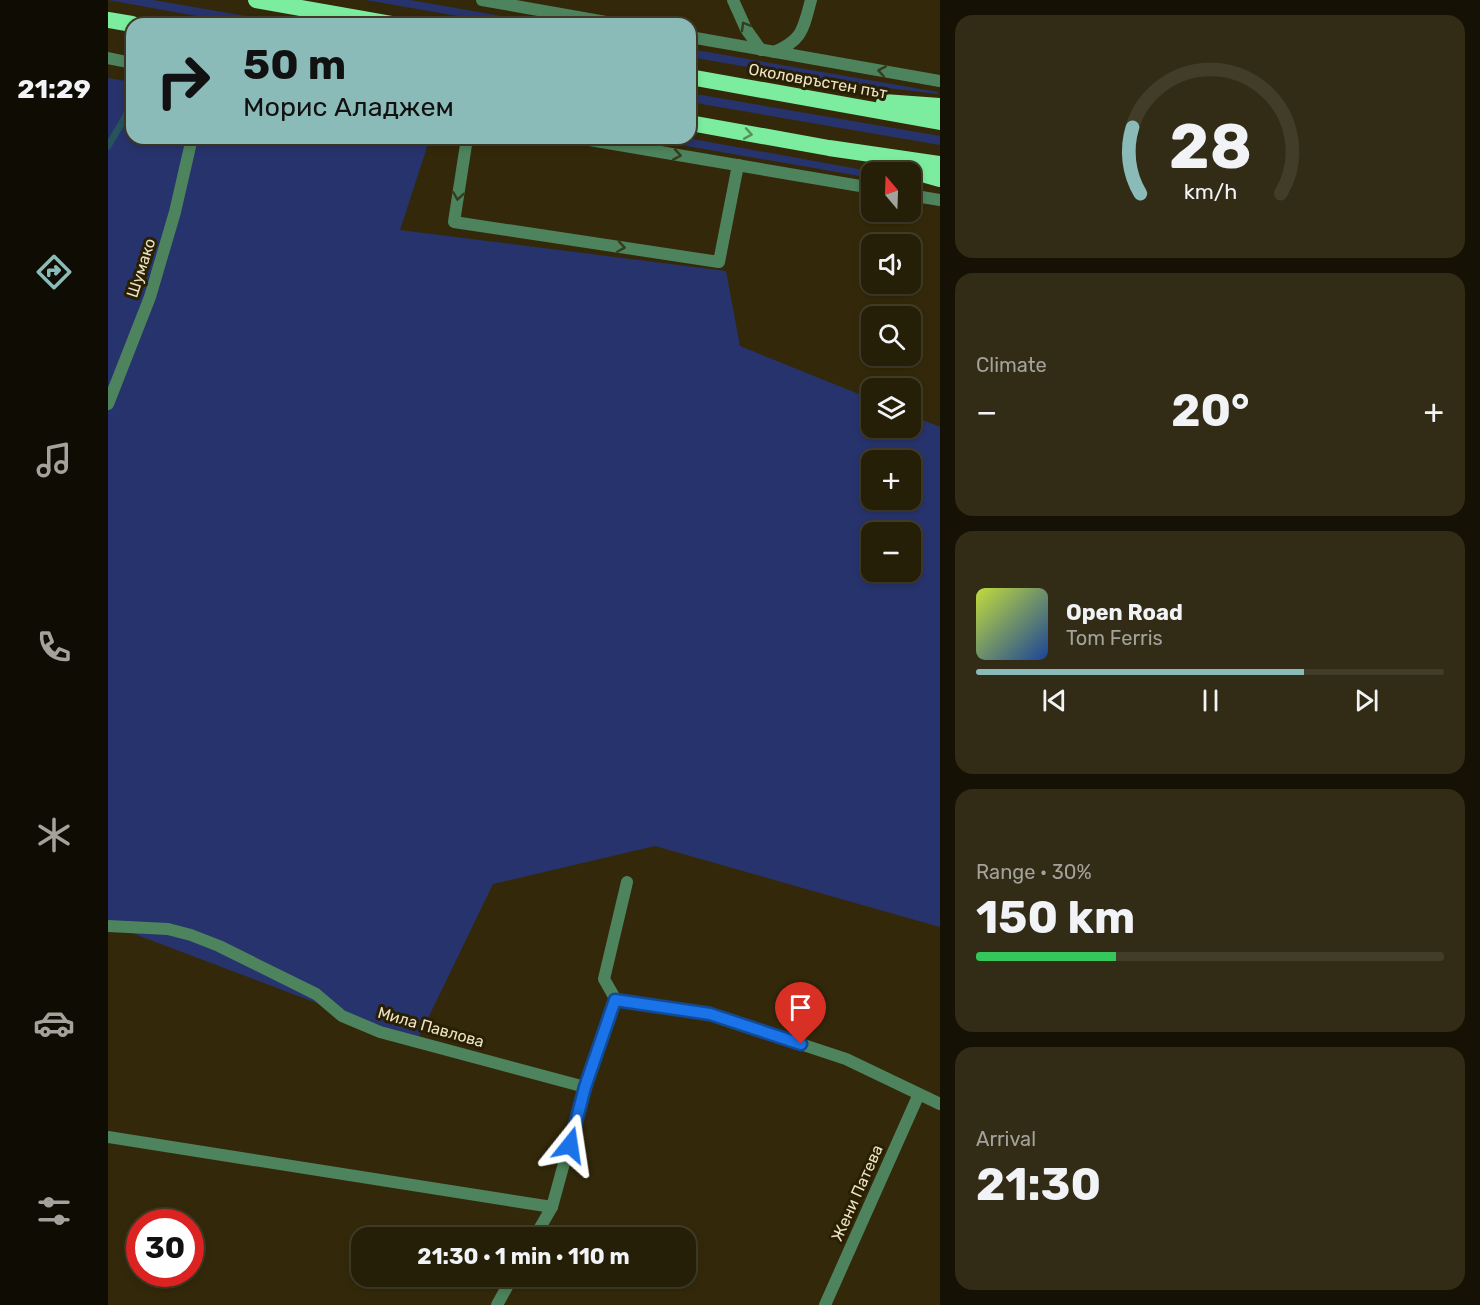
<!DOCTYPE html>
<meta charset="utf-8">
<style>
body{margin:0;font-family:Rubik,sans-serif;background:#322c16;color:#f1f3f6;height:100vh;display:flex;flex-direction:column;font-size:22px;white-space:nowrap}
*{box-sizing:border-box;margin:0}
p{font-size:20px;color:#a4a29c}
.icon{flex:none;width:33px;height:33px;fill:none;stroke:currentColor;stroke-width:2;stroke-linecap:round;stroke-linejoin:round}
.map{position:relative;flex:1;overflow:hidden}
.side{display:flex;flex-direction:column;gap:15px;padding:15px;background:#151104;width:540px}
.side>*{flex:none}
.top-card{position:absolute;left:18px;top:18px;width:570px;height:126px;border-radius:18px;box-shadow:0 3px 9px #0003,0 0 0 2px #423d29;background:#8bbbb9;color:#111;overflow:hidden}
.needle{width:39px;rotate:341deg}
.fabs{position:absolute;left:753px;top:162px;display:grid;gap:12px}
.fabs a{display:grid;place-items:center;width:60px;height:60px;border-radius:12px;background:#261f08;box-shadow:0 3px 9px #0003,0 0 0 2px #423d29;font-size:30px}
.speed{position:absolute;left:18px;top:1209px;display:flex;gap:12px;font-size:30px;font-weight:700;text-align:center}
.speed>*{display:grid;place-content:center;width:78px;height:78px;border-radius:50%;background:#261f08;box-shadow:0 3px 9px #0003,0 0 0 2px #423d29;line-height:1}
.speed .limit{border:9px solid #d22;background:#fff;color:#111}
.pin{position:absolute;display:grid;place-items:center;width:51px;height:51px;color:#fff;margin:-62px -26px;border-radius:50% 50% 50% 0;rotate:-45deg;box-shadow:0 0 6px #0007}
.pin .icon{rotate:45deg}
.me{position:absolute;width:66px;margin:-33px;rotate:15deg;stroke-linejoin:round;filter:drop-shadow(0 0 4px #0008)}
.turn{display:flex;align-items:center;gap:21px;height:126px;padding:0 18px;font-size:27px}
.turn .icon{width:78px;height:78px;stroke-width:2.5}
.turn b{display:block;font-size:42px;line-height:51px}
.big{font-size:45px;font-weight:700;line-height:1.1}
.side .card{flex:1;display:flex;flex-direction:column;justify-content:center;gap:9px;min-width:0;padding:0 21px;border-radius:18px;background:#322c16}
.side .dial{align-items:center;gap:0}
.dial svg{height:156px;overflow:visible;fill:none;stroke:#423d29;stroke-width:7;stroke-linecap:round;text-anchor:middle}
.dial text{fill:#f1f3f6;stroke:none}
.song{display:flex;align-items:center;gap:18px}
.cover{width:72px;height:72px;border-radius:9px;background:linear-gradient(135deg,hsl(70 70% 55%),hsl(220 70% 35%))}
.played{height:6px;border-radius:3px;background:linear-gradient(90deg,#8bbbb9 70%,#423d29 70%)}
.keys{display:flex;justify-content:space-around;direction:ltr}
.heat{display:flex;justify-content:space-between;align-items:center;font-size:33px;direction:ltr}
.charge{height:9px;border-radius:4px;background:linear-gradient(90deg,#34c759 30%,#423d29 0)}
.trip{position:absolute;left:243px;top:1227px;width:345px;height:60px;border-radius:18px;background:#261f08;box-shadow:0 3px 9px #0003,0 0 0 2px #423d29;font-weight:700;line-height:60px;text-align:center}
main{display:flex;flex:1;min-height:0}
.tabs{display:flex;flex-direction:column;width:108px;justify-content:space-around;align-items:center;background:#0f0c03;color:#a4a29c}
.tabs .icon{width:42px;height:42px}
.tabs .active{color:#8bbbb9}
.tabs b{font-size:27px;color:#f1f3f6}
.map>svg:first-child{display:block}
.green{fill:#27336c;fill-rule:evenodd}
.lines{fill:none;stroke-linecap:round;stroke-linejoin:round}
.stream{stroke:#27535c;stroke-width:7}
.service{stroke:#4e845d;stroke-width:12}
.minor{stroke:#4e845d;stroke-width:12}
.trunk{stroke:#7ced9e;stroke-width:16}
.oneway{stroke:#343d1d}
.oneway2{stroke:#579058}
.route-casing{stroke:#114b97;stroke-width:15}
.route{stroke:#1a73e8;stroke-width:10}
.labels{text-anchor:middle;dominant-baseline:central;stroke-width:6;stroke-linejoin:round;paint-order:stroke}
.street-label{font-size:16px;fill:#ece2c5;stroke:#291f02}
</style>
<main>
<nav class="tabs">
<b>21:29</b>
<svg class="icon active" aria-label="directions" viewBox="0 0 24 24"><path d="M12 3l9 9-9 9-9-9zM9 14v-3h6M13 9l2 2-2 2"/></svg>
<svg class="icon" aria-label="music" viewBox="0 0 24 24"><path d="M9 18V5l10-2v13"/><circle cx="6" cy="18" r="3"/><circle cx="16" cy="16" r="3"/></svg>
<svg class="icon" aria-label="phone" viewBox="0 0 24 24"><path d="M5 4h4l2 5-3 2q2 4 5 5l2-3 5 2v4C11 20 4 13 5 4z"/></svg>
<svg class="icon" aria-label="climate" viewBox="0 0 24 24"><path d="M12 3v18M4 7l16 10M4 17L20 7"/></svg>
<svg class="icon" aria-label="car" viewBox="0 0 24 24"><path d="M5 17H2v-5l4-1 3-4h7l3 4 3 1v5h-3M9 17h6M6 11h13"/><circle cx="7" cy="17" r="2"/><circle cx="17" cy="17" r="2"/></svg>
<svg class="icon" aria-label="filters" viewBox="0 0 24 24"><path d="M4 7h16M4 17h16"/><circle cx="9" cy="7" r="2"/><circle cx="15" cy="17" r="2"/></svg>
</nav>
<div class="map">
<svg width="832" height="1305" viewBox="0 0 832 1305">
<rect width="100%" height="100%" fill="#33290a"/>
<path class="green" d="M0,0h45l139,24h-51z
M258,0h44l137,24h-44z
M582,49l248,43v2l-109,-13 -139,-24z
M0,78l24,4v56h298l-30,92 326,41 14,75 131,53 1,29h38l1,-13 29,12v500l-285,-81 -162,38 -76,157 -309,-117zM764,460h38v40h-38zM764,532h38v40h-38z
M582,93l250,43v9l-250,-43z
M533,138h46l188,34h-3l-1,6z"/>
<g class="lines">
<path class="stream" d="M0,146l18,-30 6,-21"/>
<path class="service" d="M625,0l13,29 15,21
M666,52c29,-12 29,-23 37,-52
M359,138l-13,84 265,40 19,-97
M0,926l60,3 23,6 28,11 97,48 26,22 38,16 205,55
M0,1137l444,70"/>
<path class="minor" d="M374,0l135,24
M582,37l250,44
M0,58l24,5
M470,138l294,50
M802,195l30,5
M0,404l42,-107 25,-85 17,-74
M508,1000l94,14 136,45 94,45
M426,1238l18,-31 33,-120 31,-87 -12,-21 23,-97
M389,1305l16,-29
M717,1305l94,-211"/>
<path class="trunk" d="M148,0l135,24
M0,20l24,4
M582,77l250,45
M776,102l56,4
M582,123l139,25 111,16
M782,165l50,14"/>
</g>
<defs><path id="oneway-chevron" d="M-2-3.5L2.5 0L-2 3.5" fill="none" stroke-width="1.6" stroke-linecap="round" stroke-linejoin="round" transform="scale(1.5)"/></defs>
<g class="oneway">
<use href="#oneway-chevron" transform="translate(637 26) rotate(-120)"/>
<use href="#oneway-chevron" transform="translate(774 71) rotate(-170)"/>
<use href="#oneway-chevron" transform="translate(569 155) rotate(10)"/>
<use href="#oneway-chevron" transform="translate(350 196) rotate(99)"/>
<use href="#oneway-chevron" transform="translate(513 247) rotate(9)"/>
</g>
<use class="oneway2" href="#oneway-chevron" transform="translate(640 134) rotate(10)"/>
<g class="lines">
<defs>
<path id="route" d="M462,1145l15,-58 30,-87 95,14 91,30"/>
</defs>
<use href="#route" class="route-casing"/>
<use href="#route" class="route"/>
</g>
<g class="labels">
<g class="street-label">
<text transform="translate(710 81) rotate(10)">Околовръстен път</text>
<text transform="translate(33 268) rotate(-72)">Шумако</text>
<text transform="translate(323 1027) rotate(16)">Мила Павлова</text>
<text transform="translate(749 1193) rotate(-66)">Жени Патева</text>
</g>
</g>
</svg>
<div class="fabs">
<a><svg class="needle" viewBox="-14 -14 28 28"><path d="M0-13l5 13h-10z" fill="#e53935"/><path d="M0 13l5-13h-10z" fill="#a4a29c"/></svg></a>
<a><svg class="icon" aria-label="sound" viewBox="0 0 24 24"><path d="M4 9h4l5-4v14l-5-4H4zM17 9q2 3 0 6"/></svg></a>
<a><svg class="icon" aria-label="search" viewBox="0 0 24 24"><circle cx="10" cy="10" r="6"/><path d="M15 15l6 6"/></svg></a>
<a><svg class="icon" aria-label="layers" viewBox="0 0 24 24"><path d="M12 4l9 5-9 5-9-5zM3 14l9 5 9-5"/></svg></a>
<a>+</a>
<a>−</a>
</div>
<div class="speed"><div class="limit">30</div></div>
<div class="pin" style="left:693px;top:1044px;background:#d93025"><svg class="icon" aria-label="arrive" viewBox="0 0 24 24"><path d="M6 21V4h12l-3 4 3 4H6"/></svg></div>
<svg class="me" style="left:462px;top:1145px" viewBox="-20 -20 40 40"><path d="M0-17L14 15 0 8-14 15z" fill="#1a73e8" stroke="#fff" stroke-width="4"/></svg>
<div class="trip">21:30 · 1 min · 110 m</div>
<div class="top-card">
<div class="turn"><svg class="icon" aria-label="right" viewBox="0 0 24 24"><path d="M7 20v-9h11M14 6l5 5-5 5"/></svg><div><b>50 m</b>Морис Аладжем</div></div>
</div>
</div>
<section class="side">
<div class="card dial"><svg viewBox="0 0 100 80">
<path d="M14 69A42 42 0 1 1 86 69"/>
<path d="M14 69A42 42 0 0 1 10 35" stroke="#8bbbb9"/>
<text x="50" y="56" font-size="32" font-weight="700">28</text>
<text x="50" y="72" font-size="11">km/h</text>
</svg></div>
<div class="card"><p>Climate</p>
<div class="heat"><a>−</a><b class="big">20°</b><a>+</a></div>
</div>
<div class="card">
<div class="song"><i class="cover"></i><div><b>Open Road</b><p>Tom Ferris</p></div></div>
<div class="played"></div>
<div class="keys"><svg class="icon" aria-label="previous" viewBox="0 0 24 24"><path d="M18 5L8 12l10 7zM5 5v14"/></svg><svg class="icon" aria-label="pause" viewBox="0 0 24 24"><path d="M8 5v14M16 5v14"/></svg><svg class="icon" aria-label="next" viewBox="0 0 24 24"><path d="M6 5l10 7-10 7zM19 5v14"/></svg></div>
</div>
<div class="card"><p>Range · 30%</p><b class="big">150 km</b><div class="charge"></div></div>
<div class="card"><p>Arrival</p><b class="big">21:30</b></div>
</section>
</main>
